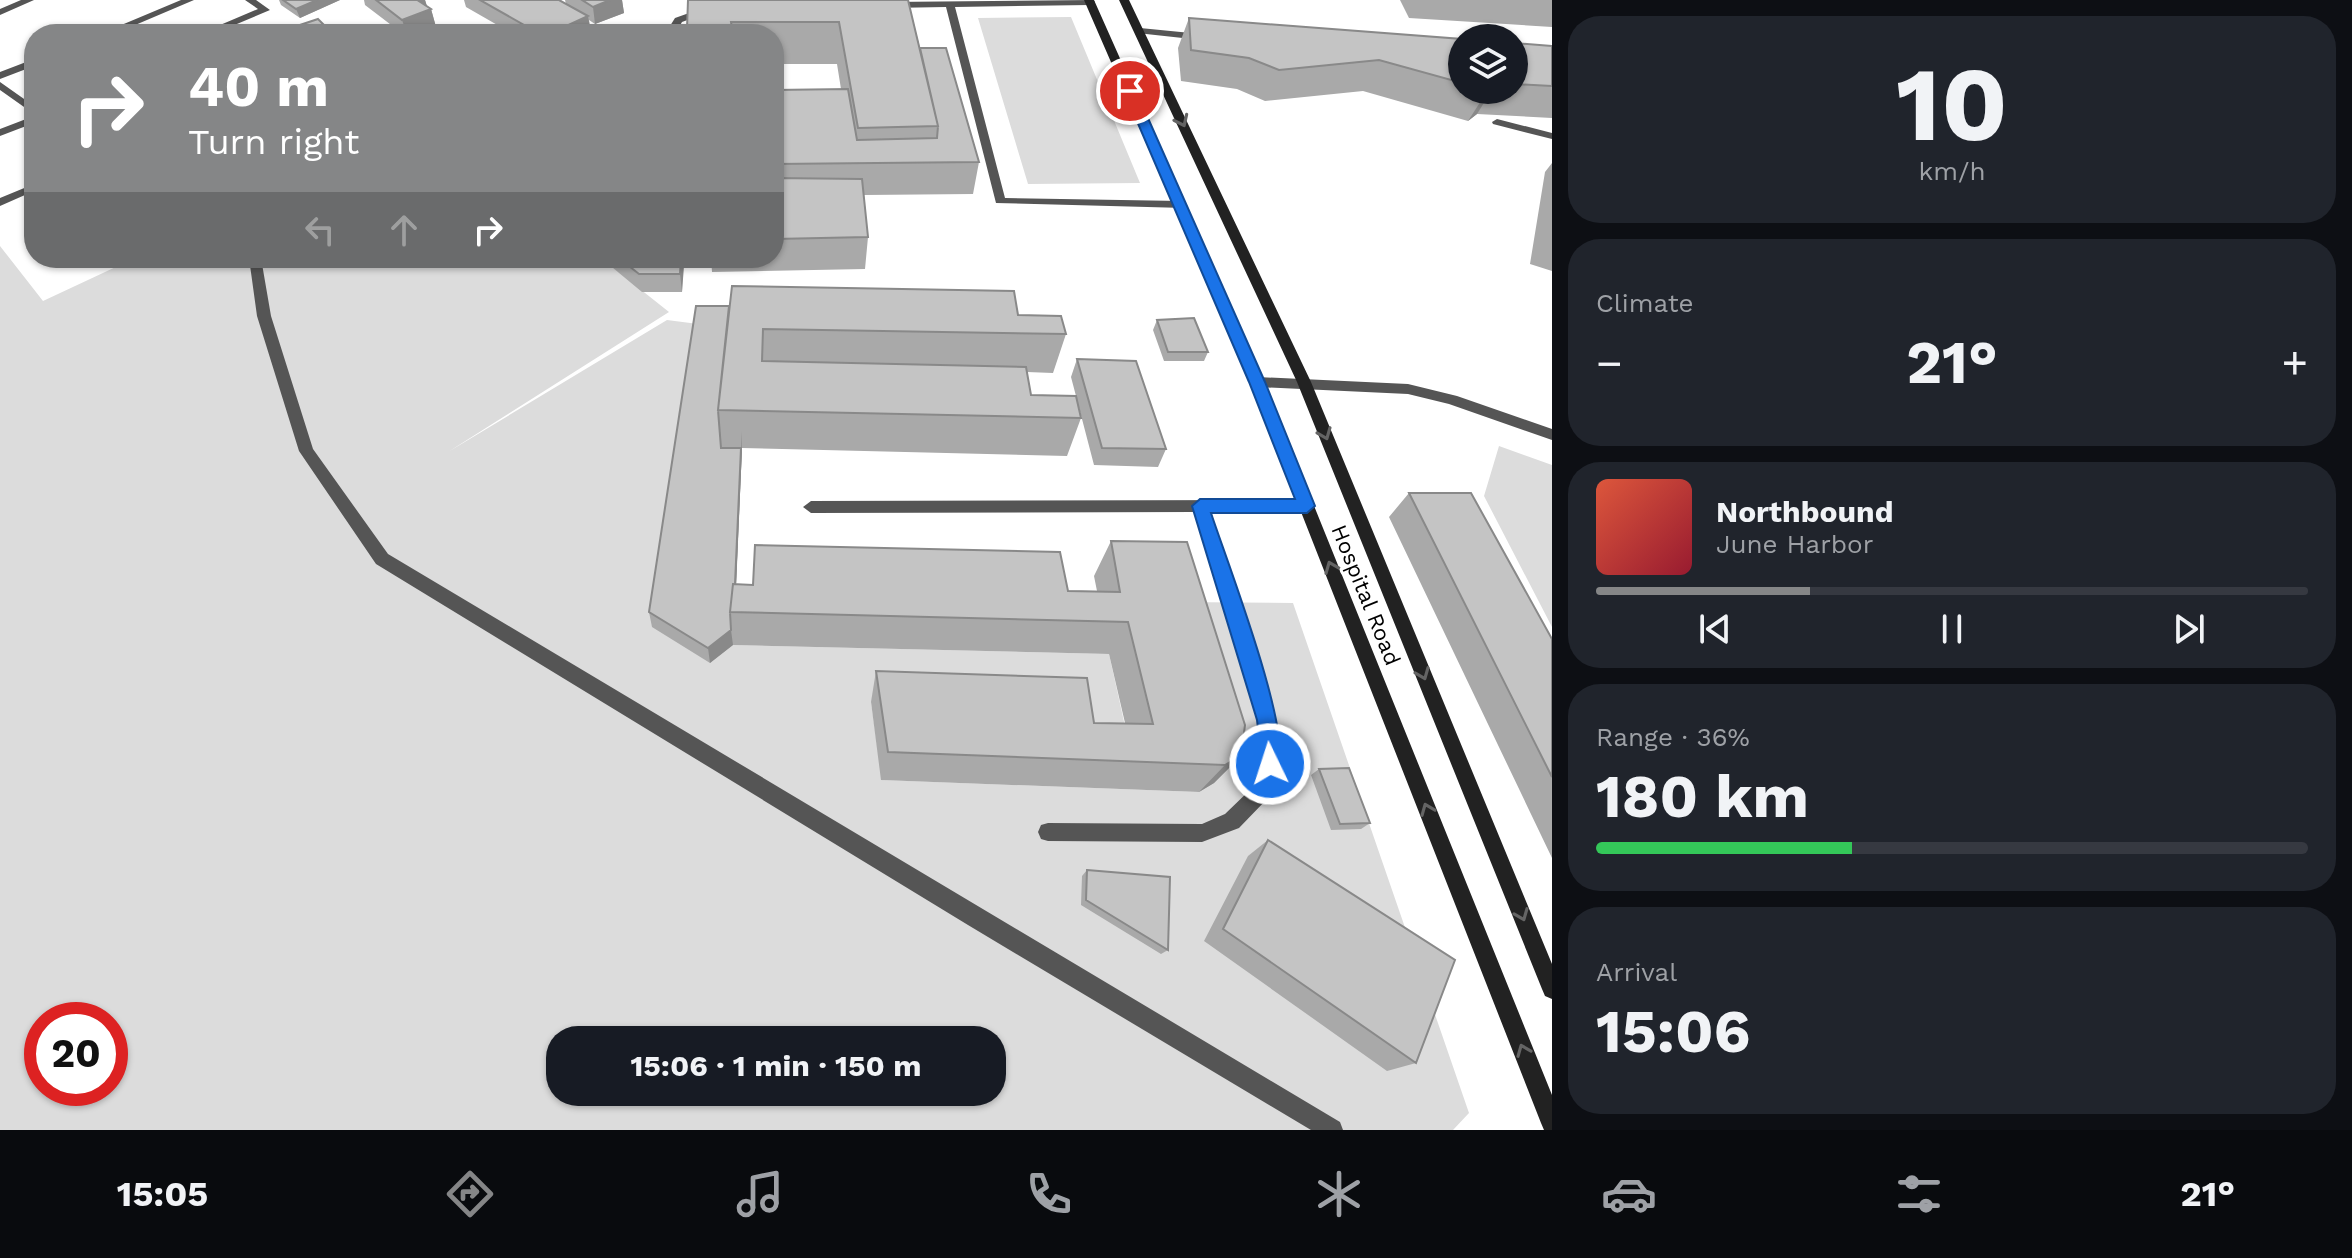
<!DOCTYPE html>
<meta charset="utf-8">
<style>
body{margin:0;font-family:"Work Sans",sans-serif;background:#20242c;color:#f1f3f6;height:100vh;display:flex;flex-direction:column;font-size:30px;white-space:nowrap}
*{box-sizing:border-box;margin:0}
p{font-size:26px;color:#9ea1a6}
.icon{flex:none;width:44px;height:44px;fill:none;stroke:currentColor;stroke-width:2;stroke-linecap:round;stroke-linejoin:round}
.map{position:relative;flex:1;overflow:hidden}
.side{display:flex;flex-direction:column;gap:16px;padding:16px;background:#0d0f14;width:800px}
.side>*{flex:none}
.hud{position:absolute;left:24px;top:24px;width:760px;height:244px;border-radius:32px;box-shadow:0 2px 6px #0004;background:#858687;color:#fff;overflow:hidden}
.tools{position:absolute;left:1448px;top:24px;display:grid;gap:16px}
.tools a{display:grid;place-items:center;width:80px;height:80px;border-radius:50%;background:#171b24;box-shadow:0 2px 6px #0004;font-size:40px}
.speed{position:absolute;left:24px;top:1002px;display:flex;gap:16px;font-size:40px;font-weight:700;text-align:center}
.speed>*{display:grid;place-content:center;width:104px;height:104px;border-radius:50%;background:#171b24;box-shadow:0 2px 6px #0004;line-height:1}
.speed .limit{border:12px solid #d22;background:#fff;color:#111}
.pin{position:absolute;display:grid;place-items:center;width:68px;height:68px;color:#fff;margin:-34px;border:4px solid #fff;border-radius:50%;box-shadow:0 2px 8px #0007}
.me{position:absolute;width:88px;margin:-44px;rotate:356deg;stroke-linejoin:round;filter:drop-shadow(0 0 6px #0008)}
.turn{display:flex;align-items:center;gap:28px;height:168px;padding:0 32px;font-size:36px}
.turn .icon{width:104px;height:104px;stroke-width:2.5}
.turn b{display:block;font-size:56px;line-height:68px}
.lanes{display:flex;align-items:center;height:76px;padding:0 32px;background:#0003;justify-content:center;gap:40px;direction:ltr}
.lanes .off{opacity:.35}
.big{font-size:60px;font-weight:700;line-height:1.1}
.side .card{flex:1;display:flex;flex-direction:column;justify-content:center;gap:12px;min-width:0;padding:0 28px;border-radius:32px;background:#20242c}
.side .dial{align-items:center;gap:0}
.dial b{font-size:104px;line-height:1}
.song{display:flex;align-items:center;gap:24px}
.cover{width:96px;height:96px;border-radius:12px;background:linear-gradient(135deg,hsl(10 70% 55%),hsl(350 70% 35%))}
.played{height:8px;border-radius:4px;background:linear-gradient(90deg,#858687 30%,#363941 30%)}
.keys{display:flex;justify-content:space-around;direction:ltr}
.heat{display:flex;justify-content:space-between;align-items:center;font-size:44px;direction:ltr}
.charge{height:12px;border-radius:6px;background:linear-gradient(90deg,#34c759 36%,#363941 0)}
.trip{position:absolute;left:546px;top:1026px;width:460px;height:80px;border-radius:32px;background:#171b24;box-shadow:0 2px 6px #0004;font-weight:700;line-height:80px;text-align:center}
.tabs{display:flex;height:128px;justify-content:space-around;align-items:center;background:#090b0e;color:#9ea1a6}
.tabs .icon{width:56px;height:56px}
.tabs .selected{color:#858687}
.tabs b{font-size:36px;color:#f1f3f6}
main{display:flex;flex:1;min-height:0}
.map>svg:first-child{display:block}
.green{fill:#dcdcdc;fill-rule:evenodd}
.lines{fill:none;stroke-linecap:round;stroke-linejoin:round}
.lane{fill:#555;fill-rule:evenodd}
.street{fill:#555;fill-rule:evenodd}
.secondary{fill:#222;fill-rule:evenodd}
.wall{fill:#a9a9a9}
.shaded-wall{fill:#898989}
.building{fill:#c4c4c4;stroke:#898989;stroke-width:2}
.oneway{stroke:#646464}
.route{fill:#1a73e8;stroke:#114b97;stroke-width:2}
.labels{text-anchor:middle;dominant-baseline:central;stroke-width:6;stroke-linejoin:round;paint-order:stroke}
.street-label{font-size:22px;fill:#000;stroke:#fff}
</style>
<main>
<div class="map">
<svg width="1552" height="1130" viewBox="0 0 1552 1130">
<rect width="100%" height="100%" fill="#fff"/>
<path class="green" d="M1071,17l69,166 -112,1 -50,-166z
M0,246l43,55 92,-43h466l68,54 -221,140 219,-132 31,4 12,339 23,-18 376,9 22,99 -260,-51 11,78 317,12 -25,-190 119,1 176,510 -16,17h-1453zM42,1020h68v68h-68zM560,1040h432v52h-432z
M1499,446l53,19v162l-68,-131z"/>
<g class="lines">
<path class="lane" d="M181,0h13l-80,34h-14z
M245,0h11l14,10 -57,24h-14l59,-25z
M1093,0l2,2 -5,3 -135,2 50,191 176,3 4,1v6l-189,-5 -50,-196 -57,1 -5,-3 5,-3z
M706,7l3,1v4l-27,10 -7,12h-10l10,-16z
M34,59v7l-34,13v-7z
M0,82l34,24v8l-34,-24z
M34,116v7l-34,13v-7z
M1497,119l55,14v6l-59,-15 -1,-2z
M34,184v7l-34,15v-8z
M249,258h12l10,58 42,133 75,105 952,568 3,8h-32l-343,-205 -592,-361 -77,-113 -42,-135z
M1257,377l151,7 49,12 95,33v11l-103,-36 -41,-10 -151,-7 -7,-5z
M1307,500l8,6 -8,6h-97l66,208 3,44 -12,35 -28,29 -37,14 -154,-1 -7,-2 -3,-7 3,-7 7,-2 154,1 23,-10 28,-27 8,-23 -3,-44 -64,-208 -383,1 -8,-6 8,-6z"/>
<path class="street" d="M21,0h13l-34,15v-6z
M1140,28l61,6 5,3 -5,3 -64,-7v-4z"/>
<path class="secondary" d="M1084,0h10l170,382 288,713v35h-8l-3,-7 -291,-741z
M1119,0h10l182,382 241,582v35l-7,-3 -3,-7 -245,-607z"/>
</g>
<path class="wall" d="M279,0h61l-40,18 -19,-13z
M364,0h61l2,6 4,3 5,18 -20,7h-13l-38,-29z
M464,0h95l7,4 -1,-4h57l2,13 -29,11 -6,-4 2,13 -1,1h-77l-47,-27z
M688,0h220l12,48 59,114 -6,32 -109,1 4,42 -3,32 -153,3 -1,-14h63v-168l67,-1 -4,-25h-63v-30h-86z
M1400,0h152v27l-143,-9z
M1189,18l273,21v51h52v-47l38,3v72l-75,-4 -9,7 -105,-30 -98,10 -28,-12 -56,-8 -3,-33z
M1552,163v108l-22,-7 15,-92z
M601,258h82l-1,34h-40z
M729,306l289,9 48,19 -13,39 -26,-1 4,23 45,1 -5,-19 6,-18 89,90 -8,18 -64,-2 -18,-69 5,22 -14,38 -325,-8 -6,136 361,7 -3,-15 17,-35 130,215 -27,27 -15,9 -318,-12 -10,-78 5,-31 218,52h31l-16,-69 -376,-9 -23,18 -58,-36 -3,-15z
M1157,320l51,32 -4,9h-40l-11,-31z
M1409,493l143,146v219l-163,-341z
M1319,769l51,54 -9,6 -30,1 -20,-55z
M1268,840l148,223 -29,8 -183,-130 44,-85z
M1087,870l81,80 -7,4 -80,-49 1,-29z"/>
<path class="shaded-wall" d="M317,0h23l-40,18 -4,-9z
M421,0h4l3,10 3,-1 5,18 -20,7h-9l-5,-14z
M610,0h12l2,13 -29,11 -2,-17z
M588,16l3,17 -1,1h-41z
M327,28l3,6h-22z
M1488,90h4l-15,24 -9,7z
M681,258h2l1,8 -2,26 -2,-18z
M742,431v17l-7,164 -1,-10z
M731,630l2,15 -23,18 -2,-15z
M1241,756l-27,27 -15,9 26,-27z"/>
<path class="building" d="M283,0h34l-21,9z
M376,0h45l-2,1 12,8 -29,11z
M480,0h79l29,16 -39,18h-9z
M582,0h28l-17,7z
M688,0h220l30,126 -80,2 -19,-106h-108l1,6 -45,1z
M1189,18l273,21v44l-83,-23 -100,10 -30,-12 -58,-8z
M318,19l9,9 -21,6 -9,-8z
M1514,43l38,3v40l-38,-2z
M920,48h26l33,114 -205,2v-74l74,-1 9,51 80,-2 1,-12z
M774,178l88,1 6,58 -94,2z
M619,258h62l-1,16h-41z
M732,286l282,5 4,24 43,1 5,18 -303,-5 -1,32 264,6 5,28 45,1 5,22 -363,-8z
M696,306h33l-11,104 3,38h20l-6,136h-2l-3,28 1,18 -23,18 -59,-36z
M1194,318l14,34h-40l-11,-32z
M1077,359l59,2 30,88 -64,-1z
M1409,493h62l81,146v138z
M1111,541l76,1 58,183 -4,31 -16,9 -337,-13 -12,-81 211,7 7,45 59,1 -25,-102 -398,-10 3,-28 20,1 2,-40 305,7 8,39 52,1z
M1349,768l21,55 -30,1 -21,-55z
M1268,840l187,120 -39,103 -193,-134z
M1087,870l83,7 -2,73 -82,-50z"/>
<defs><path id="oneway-chevron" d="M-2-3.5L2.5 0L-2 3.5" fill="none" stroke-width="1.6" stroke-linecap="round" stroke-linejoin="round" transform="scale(2)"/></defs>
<g class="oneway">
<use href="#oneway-chevron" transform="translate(1182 121) rotate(65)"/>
<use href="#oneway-chevron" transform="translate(1325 434) rotate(68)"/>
<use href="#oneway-chevron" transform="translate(1331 567) rotate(-112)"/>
<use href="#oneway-chevron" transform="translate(1423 674) rotate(68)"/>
<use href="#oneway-chevron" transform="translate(1427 809) rotate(-112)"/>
<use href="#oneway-chevron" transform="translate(1522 915) rotate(68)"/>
<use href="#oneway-chevron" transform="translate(1523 1050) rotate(-112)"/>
</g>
<path class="route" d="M1130,88l6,3 129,291 50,124 -8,7h-96c15,46 83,221 67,258l-8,3 -7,-3 -6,-51 -65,-214 8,-7h95l-46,-117 -125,-291z"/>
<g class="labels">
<g class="street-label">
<text transform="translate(1366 595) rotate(68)">Hospital Road</text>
</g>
</g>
</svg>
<div class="tools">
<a><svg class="icon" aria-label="layers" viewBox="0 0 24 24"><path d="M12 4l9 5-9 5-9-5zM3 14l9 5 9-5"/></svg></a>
</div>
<div class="speed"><div class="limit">20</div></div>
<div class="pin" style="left:1130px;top:91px;background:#d93025"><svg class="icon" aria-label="arrive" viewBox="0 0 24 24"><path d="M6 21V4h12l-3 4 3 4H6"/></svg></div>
<svg class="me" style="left:1270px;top:764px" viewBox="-20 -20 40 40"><circle r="17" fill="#1a73e8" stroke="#fff" stroke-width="3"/><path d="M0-11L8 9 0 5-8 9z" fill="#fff"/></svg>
<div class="trip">15:06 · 1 min · 150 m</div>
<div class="hud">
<div class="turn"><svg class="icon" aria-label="right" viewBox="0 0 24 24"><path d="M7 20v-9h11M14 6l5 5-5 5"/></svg><div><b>40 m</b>Turn right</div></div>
<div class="lanes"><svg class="icon off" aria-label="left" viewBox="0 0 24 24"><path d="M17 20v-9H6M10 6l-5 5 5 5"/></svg><svg class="icon off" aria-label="ahead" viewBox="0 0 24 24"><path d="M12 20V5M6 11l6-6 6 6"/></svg><svg class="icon" aria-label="right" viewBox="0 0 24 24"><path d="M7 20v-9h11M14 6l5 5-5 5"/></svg></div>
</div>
</div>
<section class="side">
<div class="card dial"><b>10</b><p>km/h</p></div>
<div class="card"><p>Climate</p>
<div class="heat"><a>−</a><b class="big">21°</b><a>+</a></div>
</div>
<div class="card">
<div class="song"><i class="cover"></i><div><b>Northbound</b><p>June Harbor</p></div></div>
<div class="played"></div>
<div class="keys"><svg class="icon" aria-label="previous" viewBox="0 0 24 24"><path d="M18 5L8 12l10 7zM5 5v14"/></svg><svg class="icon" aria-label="pause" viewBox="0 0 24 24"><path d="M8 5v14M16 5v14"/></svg><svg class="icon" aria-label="next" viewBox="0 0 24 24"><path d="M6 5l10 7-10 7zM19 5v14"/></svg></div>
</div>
<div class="card"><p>Range · 36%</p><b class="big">180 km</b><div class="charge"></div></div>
<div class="card"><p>Arrival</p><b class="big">15:06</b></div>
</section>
</main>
<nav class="tabs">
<b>15:05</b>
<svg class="icon selected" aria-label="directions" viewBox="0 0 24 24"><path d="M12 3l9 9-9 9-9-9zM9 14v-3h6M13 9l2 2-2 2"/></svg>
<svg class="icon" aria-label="music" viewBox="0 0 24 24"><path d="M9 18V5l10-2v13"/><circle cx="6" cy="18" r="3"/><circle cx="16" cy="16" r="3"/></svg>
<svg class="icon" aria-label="phone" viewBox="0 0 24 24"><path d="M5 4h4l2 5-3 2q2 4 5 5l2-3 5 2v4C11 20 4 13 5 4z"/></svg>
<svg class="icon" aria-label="climate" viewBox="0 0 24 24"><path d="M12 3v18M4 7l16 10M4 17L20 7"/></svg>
<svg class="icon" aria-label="car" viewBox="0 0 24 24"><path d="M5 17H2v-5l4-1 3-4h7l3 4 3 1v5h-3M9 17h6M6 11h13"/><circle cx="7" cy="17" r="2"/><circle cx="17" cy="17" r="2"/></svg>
<svg class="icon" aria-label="filters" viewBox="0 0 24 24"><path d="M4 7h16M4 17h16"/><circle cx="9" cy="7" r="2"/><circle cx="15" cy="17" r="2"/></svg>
<b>21°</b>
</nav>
